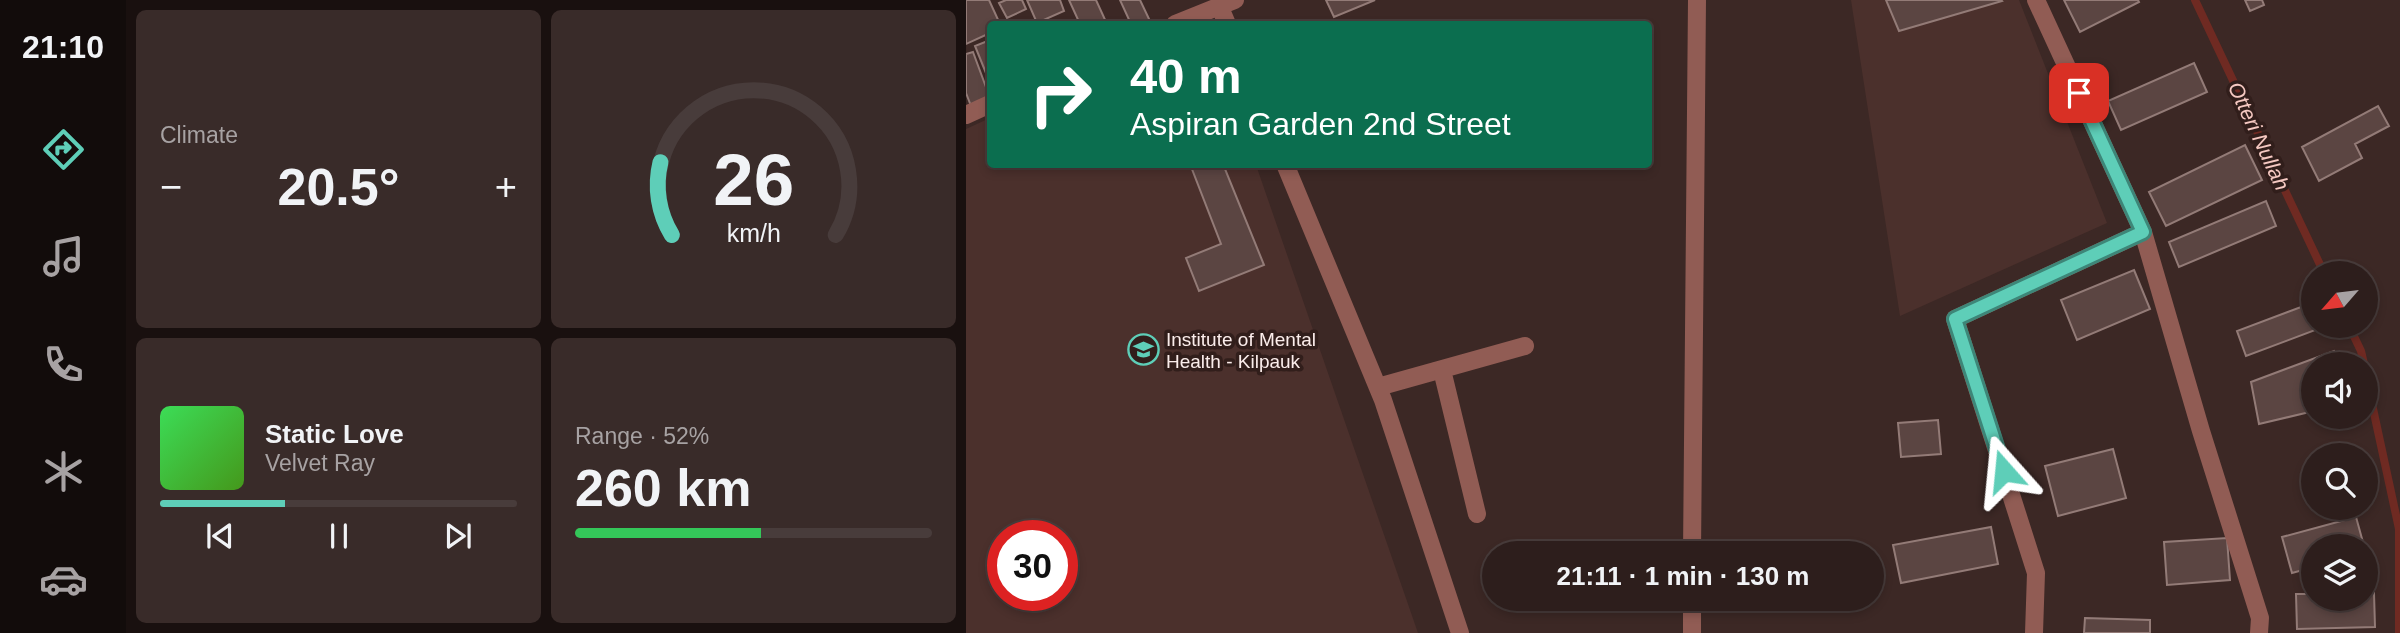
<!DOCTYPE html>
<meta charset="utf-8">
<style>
body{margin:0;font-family:Arial,sans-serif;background:#392b29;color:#f1f3f6;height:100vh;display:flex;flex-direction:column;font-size:26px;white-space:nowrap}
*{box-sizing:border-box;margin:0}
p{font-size:23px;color:#a7a2a3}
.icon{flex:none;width:38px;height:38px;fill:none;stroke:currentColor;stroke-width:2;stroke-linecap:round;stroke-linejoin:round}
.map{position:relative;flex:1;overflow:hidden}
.sheet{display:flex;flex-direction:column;gap:10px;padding:10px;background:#19100f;width:840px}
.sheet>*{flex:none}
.banner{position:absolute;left:21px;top:21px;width:665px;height:147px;border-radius:7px;box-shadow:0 4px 10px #0003,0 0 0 2px #483c3b;background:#0b6e4f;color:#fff;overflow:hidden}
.needle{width:46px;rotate:242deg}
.controls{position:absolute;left:1335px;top:261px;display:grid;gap:14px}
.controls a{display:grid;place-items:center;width:77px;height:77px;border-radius:50%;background:#2d1e1c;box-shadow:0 4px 10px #0003,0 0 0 2px #483c3b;font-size:35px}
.speed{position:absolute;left:21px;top:520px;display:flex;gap:14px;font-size:35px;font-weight:700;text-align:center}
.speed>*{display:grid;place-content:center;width:91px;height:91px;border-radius:50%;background:#2d1e1c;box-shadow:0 4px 10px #0003,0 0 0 2px #483c3b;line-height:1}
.speed .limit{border:10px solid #d22;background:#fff;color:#111}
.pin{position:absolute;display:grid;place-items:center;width:60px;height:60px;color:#fff;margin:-30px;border-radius:14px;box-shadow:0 4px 10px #0006}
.me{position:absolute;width:77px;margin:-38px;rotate:342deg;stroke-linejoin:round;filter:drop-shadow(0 0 5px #0008)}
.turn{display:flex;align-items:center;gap:24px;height:147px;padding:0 28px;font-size:32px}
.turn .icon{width:91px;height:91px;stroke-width:2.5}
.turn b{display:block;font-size:49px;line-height:60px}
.big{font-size:52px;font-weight:600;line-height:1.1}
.sheet .tile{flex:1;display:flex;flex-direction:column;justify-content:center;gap:10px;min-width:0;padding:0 24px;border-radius:10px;background:#392b29}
.sheet .dial{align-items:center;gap:0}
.dial svg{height:182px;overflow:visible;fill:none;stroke:#483c3b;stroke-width:7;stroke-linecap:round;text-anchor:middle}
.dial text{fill:#f1f3f6;stroke:none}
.song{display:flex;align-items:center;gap:21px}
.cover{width:84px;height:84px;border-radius:10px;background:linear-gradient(135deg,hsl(130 70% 55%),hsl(100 70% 35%))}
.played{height:7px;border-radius:4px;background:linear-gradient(90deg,#5eceb8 35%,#483c3b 35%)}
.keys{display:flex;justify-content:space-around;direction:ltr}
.heat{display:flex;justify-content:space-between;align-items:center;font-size:38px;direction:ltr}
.charge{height:10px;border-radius:5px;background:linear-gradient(90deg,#34c759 52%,#483c3b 0)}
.sheet .tiles{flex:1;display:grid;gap:10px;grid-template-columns:repeat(2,1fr)}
.trip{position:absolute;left:516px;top:541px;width:402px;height:70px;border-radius:35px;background:#2d1e1c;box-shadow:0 4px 10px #0003,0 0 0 2px #483c3b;font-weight:600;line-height:70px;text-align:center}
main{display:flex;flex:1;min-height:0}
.menu{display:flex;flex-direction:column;width:126px;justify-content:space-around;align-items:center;background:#120c0b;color:#a7a2a3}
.menu .icon{width:49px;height:49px}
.menu .active{color:#5eceb8}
.menu b{font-size:32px;color:#f1f3f6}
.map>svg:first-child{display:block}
.built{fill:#4b302c;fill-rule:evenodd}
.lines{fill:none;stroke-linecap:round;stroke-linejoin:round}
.stream{stroke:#6f2a22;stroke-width:8}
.building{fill:#5b4542;stroke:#937b77;stroke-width:2}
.minor{stroke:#915c54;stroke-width:18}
.route-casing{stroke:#3d8678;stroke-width:18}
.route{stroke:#5eceb8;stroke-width:12}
.labels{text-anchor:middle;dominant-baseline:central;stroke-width:7;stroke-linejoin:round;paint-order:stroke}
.poi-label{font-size:19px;fill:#fbedeb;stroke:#311e1b;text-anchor:start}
.water-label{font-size:21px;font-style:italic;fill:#f6c9c2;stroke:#311e1b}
</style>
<main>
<nav class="menu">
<b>21:10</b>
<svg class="icon active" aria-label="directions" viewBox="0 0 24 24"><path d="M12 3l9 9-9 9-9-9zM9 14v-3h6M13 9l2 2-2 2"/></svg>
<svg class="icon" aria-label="music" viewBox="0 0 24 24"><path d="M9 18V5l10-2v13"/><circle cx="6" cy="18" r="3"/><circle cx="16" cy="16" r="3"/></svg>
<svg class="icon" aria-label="phone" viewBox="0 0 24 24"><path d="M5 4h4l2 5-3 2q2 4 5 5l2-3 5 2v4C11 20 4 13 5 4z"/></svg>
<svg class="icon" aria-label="climate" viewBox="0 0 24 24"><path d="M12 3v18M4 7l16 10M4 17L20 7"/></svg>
<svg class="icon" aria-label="car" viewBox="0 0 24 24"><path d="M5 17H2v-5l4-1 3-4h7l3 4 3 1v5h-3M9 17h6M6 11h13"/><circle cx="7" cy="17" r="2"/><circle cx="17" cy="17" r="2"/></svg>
</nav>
<section class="sheet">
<div class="tiles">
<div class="tile"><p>Climate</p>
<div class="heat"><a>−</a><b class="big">20.5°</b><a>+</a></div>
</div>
<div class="tile dial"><svg viewBox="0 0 100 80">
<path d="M14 69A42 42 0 1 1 86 69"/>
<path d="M14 69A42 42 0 0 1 9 37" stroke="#5eceb8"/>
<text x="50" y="56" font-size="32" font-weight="700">26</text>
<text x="50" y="72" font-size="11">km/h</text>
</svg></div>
<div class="tile">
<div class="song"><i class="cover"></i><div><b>Static Love</b><p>Velvet Ray</p></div></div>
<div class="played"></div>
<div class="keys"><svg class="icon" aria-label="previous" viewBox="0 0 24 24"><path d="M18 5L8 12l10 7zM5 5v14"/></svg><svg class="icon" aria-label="pause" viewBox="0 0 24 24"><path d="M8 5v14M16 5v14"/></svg><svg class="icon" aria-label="next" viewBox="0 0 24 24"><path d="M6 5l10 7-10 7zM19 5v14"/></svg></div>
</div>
<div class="tile"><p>Range · 52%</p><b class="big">260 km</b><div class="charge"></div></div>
</div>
</section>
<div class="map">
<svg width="1434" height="633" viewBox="0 0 1434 633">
<rect width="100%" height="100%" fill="#3c2825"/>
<path class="built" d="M885,0h168l88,223 -207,93z
M24,118v46l266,1 162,468h-452v-504zM37,536h59v59h-59z"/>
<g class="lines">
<path class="stream" d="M1229,0l129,273
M1383,326l12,25 3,13
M1400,376l33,153v104"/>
</g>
<path class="building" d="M0,0h23l11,24h-10v9l-24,11z
M40,0h16l4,9 -19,9 -8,-15z
M61,0h33l4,11 -27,12z
M103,0h27l11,24h-27z
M154,0h20l10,21 -7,3h-12z
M360,0h49l-41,17z
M920,0h115l1,1 -103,30z
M1098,0h74l1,2 -59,30z
M1279,0h17l2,5 -14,6z
M24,40v43l-15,-37z
M7,52l17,46 -19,8 -5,-13v-39z
M1228,63l13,29 -86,38 -13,-29z
M1412,106l11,20 -34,18 7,14 -43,23 -17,-34z
M1279,145l17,35 -96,46 -17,-34z
M224,164h33l41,101 -65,26 -13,-33 35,-14z
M1300,201l10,25 -97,41 -10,-25z
M1168,270l16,39 -73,31 -16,-40z
M1343,304l5,13v9h3l1,3 -72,27 -9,-25z
M1368,351l3,13h-23v47l-55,13 -8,-42z
M972,420l3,34 -40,3 -3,-34z
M1147,449l13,49 -68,18 -13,-50z
M1390,517l8,29h-50v21l-22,6 -10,-36z
M1025,527l7,37 -97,19 -8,-38z
M1261,538l3,42 -63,5 -3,-43z
M1400,593h8l1,34 -78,2 -1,-35h18v4h52z
M1119,618l65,2v13h-66z"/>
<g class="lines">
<path class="minor" d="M1070,0l107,232 58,199 59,187 -1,15
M253,5l8,19
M209,24l60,-24
M0,115l24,-11
M319,164l98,236 77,233
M476,370l35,144
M412,387l147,-41
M726,553l5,-553
M726,633v-35
M1068,633l2,-60 -81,-254 188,-87"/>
</g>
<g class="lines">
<defs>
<path id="route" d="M1038,471l-49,-152 188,-87 -64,-139"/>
</defs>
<use href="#route" class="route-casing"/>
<use href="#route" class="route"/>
</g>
<defs>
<symbol id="university-ring" viewBox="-11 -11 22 22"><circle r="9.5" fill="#311e1b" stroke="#5eceb8" stroke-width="1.5"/><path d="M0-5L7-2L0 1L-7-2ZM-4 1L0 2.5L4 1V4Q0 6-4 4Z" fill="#5eceb8"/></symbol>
</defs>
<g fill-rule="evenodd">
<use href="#university-ring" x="160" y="332" width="35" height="35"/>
</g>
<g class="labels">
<g class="poi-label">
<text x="200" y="339">Institute of Mental<tspan x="200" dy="22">Health - Kilpauk</tspan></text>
</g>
<g class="water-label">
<text transform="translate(1293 136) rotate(65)">Otteri Nullah</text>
</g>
</g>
</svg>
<div class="controls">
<a><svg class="needle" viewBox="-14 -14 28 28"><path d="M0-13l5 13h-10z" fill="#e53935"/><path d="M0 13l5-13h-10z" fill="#a7a2a3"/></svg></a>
<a><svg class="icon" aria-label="sound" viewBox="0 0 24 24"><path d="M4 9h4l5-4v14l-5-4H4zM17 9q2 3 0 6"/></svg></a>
<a><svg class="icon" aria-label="search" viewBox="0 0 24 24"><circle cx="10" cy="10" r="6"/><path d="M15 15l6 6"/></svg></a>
<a><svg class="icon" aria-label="layers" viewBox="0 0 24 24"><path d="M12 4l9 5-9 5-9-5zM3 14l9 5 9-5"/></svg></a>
</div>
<div class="speed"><div class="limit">30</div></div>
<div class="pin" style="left:1113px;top:93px;background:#d93025"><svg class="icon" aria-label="arrive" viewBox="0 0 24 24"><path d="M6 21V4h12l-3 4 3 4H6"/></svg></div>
<svg class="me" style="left:1038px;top:471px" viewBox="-20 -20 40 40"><path d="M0-17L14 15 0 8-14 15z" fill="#5eceb8" stroke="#fff" stroke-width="4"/></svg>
<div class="trip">21:11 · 1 min · 130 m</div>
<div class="banner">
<div class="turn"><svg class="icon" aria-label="right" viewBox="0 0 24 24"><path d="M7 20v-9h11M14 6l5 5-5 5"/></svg><div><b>40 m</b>Aspiran Garden 2nd Street</div></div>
</div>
</div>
</main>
